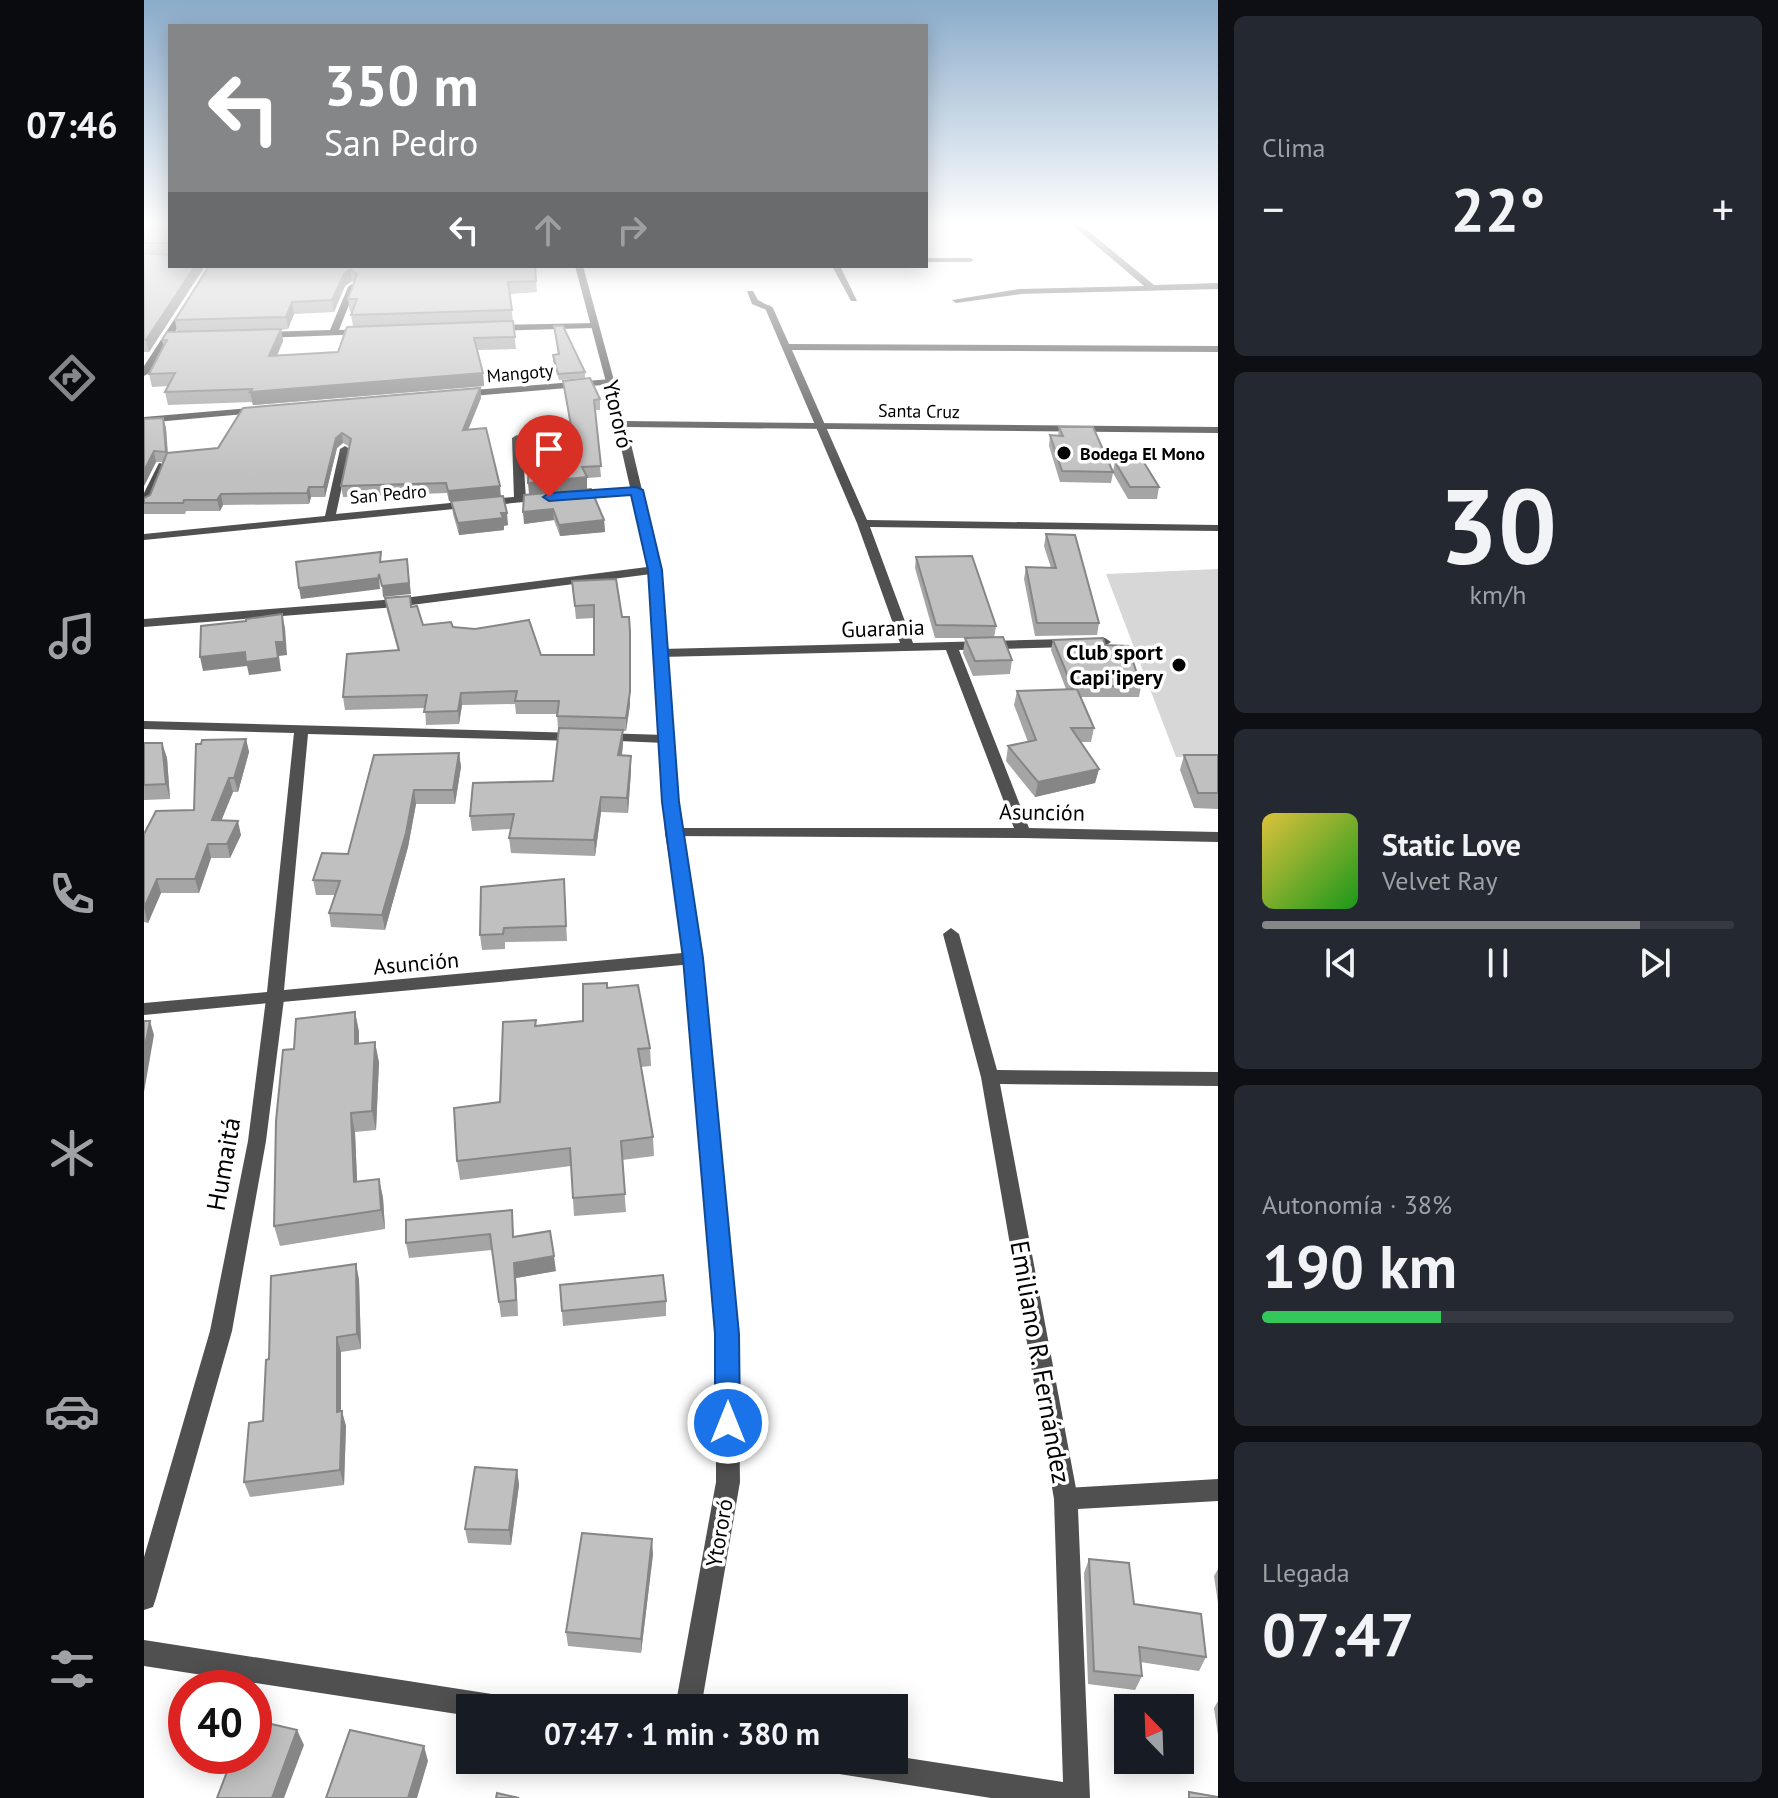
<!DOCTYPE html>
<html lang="es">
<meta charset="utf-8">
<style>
body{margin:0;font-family:"PT Sans",sans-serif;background:#242831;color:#f1f3f6;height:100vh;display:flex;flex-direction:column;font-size:30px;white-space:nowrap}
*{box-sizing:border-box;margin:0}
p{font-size:26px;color:#9ea1a6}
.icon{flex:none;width:44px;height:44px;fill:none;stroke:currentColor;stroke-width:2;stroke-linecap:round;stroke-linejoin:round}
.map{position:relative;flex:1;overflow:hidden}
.sheet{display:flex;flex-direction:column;gap:16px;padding:16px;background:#0d0f14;width:560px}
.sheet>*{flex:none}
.top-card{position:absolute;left:24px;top:24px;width:760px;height:244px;border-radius:0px;box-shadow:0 4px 20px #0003;background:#858687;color:#fff;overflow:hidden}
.needle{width:52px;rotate:337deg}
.buttons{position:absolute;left:970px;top:1694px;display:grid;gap:16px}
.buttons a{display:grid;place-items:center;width:80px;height:80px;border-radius:0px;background:#171b24;box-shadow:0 4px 20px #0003;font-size:40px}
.speed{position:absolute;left:24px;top:1670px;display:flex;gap:16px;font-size:40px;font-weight:700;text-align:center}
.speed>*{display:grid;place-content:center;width:104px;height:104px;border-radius:50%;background:#171b24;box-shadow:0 4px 20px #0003;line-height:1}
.speed .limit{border:12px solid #d22;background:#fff;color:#111}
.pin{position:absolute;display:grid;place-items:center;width:68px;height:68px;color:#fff;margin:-82px -34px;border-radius:50% 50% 50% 0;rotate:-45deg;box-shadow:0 0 8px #0007}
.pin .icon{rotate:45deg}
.me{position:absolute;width:88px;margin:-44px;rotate:0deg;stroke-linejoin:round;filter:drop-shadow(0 0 6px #0008)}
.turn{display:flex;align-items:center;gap:28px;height:168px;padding:0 24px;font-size:36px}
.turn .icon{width:104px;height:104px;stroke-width:2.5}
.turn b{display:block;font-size:56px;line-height:68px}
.lanes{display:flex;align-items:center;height:76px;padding:0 24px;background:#0003;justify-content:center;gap:40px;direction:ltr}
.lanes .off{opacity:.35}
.big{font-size:60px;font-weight:600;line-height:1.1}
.sheet .card{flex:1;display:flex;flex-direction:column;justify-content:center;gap:12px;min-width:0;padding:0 28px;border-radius:12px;background:#242831}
.sheet .dial{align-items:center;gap:0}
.dial b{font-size:104px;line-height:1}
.song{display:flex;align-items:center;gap:24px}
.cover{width:96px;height:96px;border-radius:12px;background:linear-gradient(135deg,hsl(50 70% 55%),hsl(120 70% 35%))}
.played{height:8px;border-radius:4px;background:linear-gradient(90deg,#858687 80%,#363941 80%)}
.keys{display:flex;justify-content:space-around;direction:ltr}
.heat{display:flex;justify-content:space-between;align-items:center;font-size:44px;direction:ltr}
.charge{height:12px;border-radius:6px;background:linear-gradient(90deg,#34c759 38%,#363941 0)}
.trip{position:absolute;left:312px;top:1694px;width:452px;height:80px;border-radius:0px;background:#171b24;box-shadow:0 4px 20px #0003;font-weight:600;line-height:80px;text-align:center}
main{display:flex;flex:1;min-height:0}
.dock{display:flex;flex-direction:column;width:144px;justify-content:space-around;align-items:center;background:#090b0e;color:#9ea1a6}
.dock .icon{width:56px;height:56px}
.dock .active{color:#858687}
.dock b{font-size:36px;color:#f1f3f6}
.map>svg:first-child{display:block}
.green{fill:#d7d7d7}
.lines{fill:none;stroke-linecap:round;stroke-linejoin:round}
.service{fill:#505050;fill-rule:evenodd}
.minor{fill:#505050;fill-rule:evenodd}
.tertiary{fill:#505050;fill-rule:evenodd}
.wall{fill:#a5a5a5;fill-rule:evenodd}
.shaded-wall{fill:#868686}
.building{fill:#c0c0c0;stroke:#868686;stroke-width:2}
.route{fill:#1a73e8;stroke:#114b97;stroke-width:2}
.poi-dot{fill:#000;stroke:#fff;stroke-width:3}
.labels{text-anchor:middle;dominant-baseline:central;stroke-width:7;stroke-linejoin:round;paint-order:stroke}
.far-street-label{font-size:18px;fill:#000;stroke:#fff}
.far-poi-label{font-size:18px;font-weight:bold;fill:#000;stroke:#fff;text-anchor:start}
.street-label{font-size:22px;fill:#000;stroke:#fff}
.poi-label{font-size:22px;font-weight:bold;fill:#000;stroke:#fff;text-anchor:end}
.near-street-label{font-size:26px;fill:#000;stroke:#fff}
</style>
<main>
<nav class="dock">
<b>07:46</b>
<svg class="icon active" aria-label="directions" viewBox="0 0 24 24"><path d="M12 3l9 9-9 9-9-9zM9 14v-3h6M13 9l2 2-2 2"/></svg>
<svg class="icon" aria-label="music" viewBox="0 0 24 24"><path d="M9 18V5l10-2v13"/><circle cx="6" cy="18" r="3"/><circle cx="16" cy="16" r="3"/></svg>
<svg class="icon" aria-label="phone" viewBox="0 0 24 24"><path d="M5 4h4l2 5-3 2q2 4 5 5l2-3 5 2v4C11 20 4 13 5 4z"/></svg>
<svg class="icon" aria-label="climate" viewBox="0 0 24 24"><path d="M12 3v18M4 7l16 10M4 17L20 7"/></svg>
<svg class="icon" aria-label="car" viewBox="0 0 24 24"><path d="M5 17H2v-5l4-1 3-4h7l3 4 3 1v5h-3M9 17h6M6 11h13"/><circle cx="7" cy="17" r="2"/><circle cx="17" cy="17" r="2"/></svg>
<svg class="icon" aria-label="filters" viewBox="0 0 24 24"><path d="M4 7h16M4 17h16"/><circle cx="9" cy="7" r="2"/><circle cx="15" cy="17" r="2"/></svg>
</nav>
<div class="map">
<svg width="1074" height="1798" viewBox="0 0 1074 1798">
<rect width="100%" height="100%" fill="#fff"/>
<path class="green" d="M1074,569v186l-42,2 -70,-183z"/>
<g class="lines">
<path class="service" d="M875,289l3,1v4l-66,9 -4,-3z
M603,291h6l5,9 15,8 -4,3 -17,-7z
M373,435l5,3 4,61 -6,3 -6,-3 -2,-61z
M511,566l6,4 -2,3 -263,34 -252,20v-8l252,-20z"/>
<path class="minor" d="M928,225h9l73,60 64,-2v6l-202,5v-4l3,-1 125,-3z
M782,258h44l4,2 -4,2h-44z
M688,266h8l17,35h-6z
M208,284l4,3 -17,43 25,-1 3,1v4l-104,4 -5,-3 5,-3 67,-2 18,-43z
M625,305l4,3 16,36 429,2v6l-426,-2 75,170 351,5v6l-348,-4 43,116 192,-5 6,4 -6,4 -146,4 70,178 189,4v10l-195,-4 -355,-2 -3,-3 3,-3 5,-2h341l-68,-178 -285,7 -7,-4 7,-4 239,-6 -43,-120 -92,-215z
M39,306l7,2 -41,65 -5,3v-10z
M452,323v4l-3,1 -98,3 -5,-3 5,-3z
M467,379l3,1v4l-153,13 -5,-3 5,-3z
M118,407l4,1v4l-122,11v-6z
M201,446l5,3 -14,65 208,-20 6,3 -6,3 -400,40v-6l181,-18 15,-67z
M15,463l9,2 -18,39 -6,3v-14z
M492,487l6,3 -2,2 -68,6 -6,-3 6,-3z
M0,721l434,12 7,4 -7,4 -270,-7 -24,256 409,-38 8,6 -8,6 -411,38 -7,3 -6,-2 -125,12v-12l123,-11 27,-259 -150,-4z
M457,733l64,2 7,4 -7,4 -69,-3 -2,-3z
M807,928l8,6 38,136 221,2v14l-218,-2 78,415 -4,8 -8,3 -8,-3 -4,-8 -73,-422 -38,-143z"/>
<path class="tertiary" d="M431,266h8l42,155 593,6v6l-591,-6 34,143 20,263 20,125 37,376 2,148 -39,226h-26l41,-226v-148l-31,-376 -20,-125 -16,-263 -43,-188z
M131,993l6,2 3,4 -18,142 -34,190 -76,267 -3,9 -9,3v-53l66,-226 38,-190 18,-142 3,-4z
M1074,1479v22l-140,8 12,289h-99l-158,-25 -9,-4 -4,-9h74v-4l169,26 -9,-283 4,-8 8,-3z
M0,1640l354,55 9,4 4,9h-41v8l-326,-50z"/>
</g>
<path class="wall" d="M0,225h26v41h35l-56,86h-5z
M65,266h326l2,26 -27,2 6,55 -39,1 6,23 1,13 -231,19 -1,-3 -84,3 -3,-13 3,-6 -16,1 -3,-13 15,-28 -2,-6 15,-8 -2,-12zM208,281l2,2 -6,16 2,13 2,-1 -1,4 2,11 -15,26 -61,4 6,-15 -2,-11 7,-1 6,-15 40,-2 11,-26z
M410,326l31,46v6l-26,2 -6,-19v-6l5,-1z
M419,381l37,18v11h-5l6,67 -14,1v11l-58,5 42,-62z
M336,388l1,10 -13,32 33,66 7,29 -4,1v4l-45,5 -6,-21 -2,-13h-2l-2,-8 -104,4 -2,-11 9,-39 -7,-4 -6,5 -12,49h-14l-2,7 -86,1 -3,6h-34l-1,3h-41v-16l6,-3 13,-33h-7l-12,24 19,-68 3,10 2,25 50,-5z
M915,427l54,44 2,-9 44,25 -2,12h-29l-15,-26 -2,10 -51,-1 -11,-36 1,-11 8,1z
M380,495l80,25 1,12 -45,4 -6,-16 -30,4z
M902,534l53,89 -2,12 -62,1 -11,-57 2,-12 25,1 -7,-22z
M772,557l80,69 -2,12 18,22 -2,14 -37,2 -10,-23 2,-15h23h-53l-20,-70z
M428,581l50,36 8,26v62l-4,26h-3v14l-1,11h9v15l-3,42 -27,-1 -6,44 -84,-3 -2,-15 2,-9 -39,2 -2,-15 83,-35 6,-52h-1l-1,-15h-41l-1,-10 -53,1 -3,19 -33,1 -1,-17 -80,2 -2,-13 55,-46 -11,-40 -2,-13 27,9 11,18 30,2 88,28h53v-37l-18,1z
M909,640l52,5 36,41 -2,11h-59l14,31 -3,14h-10l18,27 -4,14 -60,14 -29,-36 2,-15 20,-4 -14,-37 3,-14 49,-2 -15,-39z
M102,739l3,13 -11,40h-5l-12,28 20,15 -11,23h-19l-12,35h-38l-13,30 -4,-1v-88l50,-24z
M0,743h18l5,15 3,41 -26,1z
M315,753l2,14 -6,37h-39l-8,43 -23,83 -54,-3 -2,-14 6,-18h-19l-3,-15 35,-26 26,-99z
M1040,755h34v54l-24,-1 -14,-38z
M420,879l3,62 -62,1v7l-23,1 -2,-15z
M463,988l43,60 1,18 -10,1 12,70 1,19 -32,4 4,52 -52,4 -3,-50 -111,14 -3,-19 43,-59 36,-76 47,-5z
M211,1012l4,20v12l20,18 -3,68 -21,2 2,50 22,-3 4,19 2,31 -105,17 -6,-20 20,-177z
M368,1210l2,27 42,34 -40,7 2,38 -17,1 -9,-67 -83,8 -3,-15z
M212,1264l3,16 2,69 -20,3v59l5,15 -2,59 -94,12 -6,-15 19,-61 6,-62z
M416,1285l106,16v15l-103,10z
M373,1470l2,15 -8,60 -43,-2 -3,-14z
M509,1554l-12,99 -73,-7 -2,-14z
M945,1559l45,45 72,53 -7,14 -59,-9 2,14 -7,14 -47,-6 -4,-111z
M1074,1569v34l-4,-27z
M1074,1701v34l-4,-27z"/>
<path class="shaded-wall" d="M51,266h10l-56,86 -3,-12z
M206,269l2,12 -7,5 -11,26 -2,-12 12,-26z
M148,302l2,12 -6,15 -2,-12z
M137,329l2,12 -12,28 -2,-13z
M339,373l1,13 -231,19 -3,-13z
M336,388l1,10 -17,42 -1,-10z
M19,418l3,10 2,34 -2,-10z
M198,433l1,10 -6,5 -12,49 -1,-10 12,-49z
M10,451l2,11 -12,24v-15z
M443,477v12l-58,5 -1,-11z
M356,486l1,11 -52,4 -1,-10z
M165,487l2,10 -2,7 -2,-11z
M77,494l2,11 -3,6 -3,-11z
M409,509l1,11 -30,4 -1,-12z
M363,513l1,12 -4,1v4l-45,5 -1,-12z
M460,520l1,12 -45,4 -1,-11z
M263,559l4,35 -28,3 -1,-11z
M235,574l1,15 -79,10 -2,-11z
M138,614l3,14 2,27 -8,1 2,15 -32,4 -2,-9 -44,5 -3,-14 76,-15z
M486,631v74l-4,26v-13z
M317,693l1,12 -3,19 -1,-13z
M479,730v15l-4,26 -1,-16z
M102,739l3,13 -11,40 -4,-14z
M18,743l5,15 3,41 -4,-15z
M315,753l2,14 -6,37 -2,-14z
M487,756v15l-3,42 -1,-15z
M955,769l-4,14 -60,14 3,-15z
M85,778l4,14 -17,42 -4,-14z
M270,790l2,14 -8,43 -23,83 -3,-15z
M457,797v15l-6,44 -1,-16z
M94,821l3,14 -11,23 -3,-14z
M64,844l3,14 -12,35 -4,-14z
M13,879l4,14 -13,30 -4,-15z
M211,1012l4,20v31l-4,-19z
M6,1021l4,14 -10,57v-41z
M231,1042l4,20 -3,68 -4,-19z
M207,1113l4,19 3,70 -4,-20z
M235,1179l4,19 2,31 -4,-19z
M410,1256l2,15 -40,7 2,38 -4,-53z
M212,1264l3,16 2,69 -4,-15z
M193,1337l4,15v65l1,-6 4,15 -2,59 -4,-15 -3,-58z
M373,1470l2,15 -8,60 -2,-15z
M508,1539l1,15 -12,99v-14z
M153,1730l7,15 -20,53h-12z
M280,1746l4,15 -11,37h-9z"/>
<path class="building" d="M0,225h26v26l-2,-8h-24z
M0,253l23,2 3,-2v13h25l-49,74h-2z
M65,266h326l1,15 -28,1 4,28 -161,5 6,-16h-9l9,-25 -7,-5 -6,5 -12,26 -40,2 -6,15 -111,3z
M369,321l2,16 -41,1 9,35 -233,19 2,-3 -87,3 10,-19 -26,1 18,-34h-5l5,-8 114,-3 -12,27 69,-4 9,-25z
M410,326h9l22,46 -27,2 -5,-19 6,-1z
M446,378l10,21 -6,1 7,66 -19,1 5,10 -59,6 2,-47 42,-5 -9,-50z
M336,388l-17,42 23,-2 14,58 -52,5 -2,-8 -105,3 10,-47 -9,-6 -6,5 -12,49h-15l-2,6 -86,1 -4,6h-33l-1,3h-39v-5l6,-3 17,-42 51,-5 25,-40z
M19,418l3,34 -12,-1 -10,20v-52z
M915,427h34l20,45 -51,-1 -12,-36 13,1z
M999,461l16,26h-29l-15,-25z
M447,489l13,31 -45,5 -6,-16 -30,3 1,-17z
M359,496l4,17h-6l2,5 -45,5 -7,-22z
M902,534l29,1 24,88h-62l-11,-56 30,1z
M237,552l-1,10 27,-3 2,24 -27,3 -3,-12 -1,4 -79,10 -3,-26z
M828,556l24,70 -60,-1 -20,-68z
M472,579l6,38h7l1,14v61l-4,26 -69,-2 2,-15h-44l2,-10 -56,2 -3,18 -34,1 3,-17 -84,2 4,-43 52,-4 -14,-52 25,-2 1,11 6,-1 6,19 28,-3 2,5 22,2 54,-9 12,35h53v-50l-19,1 -3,-25z
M138,614l2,28h-8l2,16 -32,4 -1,-10 -45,5 1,-31 45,-5v-2z
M859,637l9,23 -37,1 -10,-23z
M959,638l2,7 23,1 13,40h-69l-19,-46z
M933,689l17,39h-23l28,41 -61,13 -30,-36 28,-6 -19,-49z
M415,728l64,2 -5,25 13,1 -4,42 -26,-1 -7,43 -85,-2 5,-24 -44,2 3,-33 80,-2z
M102,739l-12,39h-5l-17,42 26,1 -11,23h-19l-13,35h-38l-13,29v-74l12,-23 38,-1 2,-66h5l1,-4z
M0,743h18l4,41 -22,1z
M315,753l-6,37h-39l-8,43 -24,82 -53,-2 11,-32 -27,-1 9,-27 26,1 26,-99z
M1040,755h34v38h-20z
M420,879l2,47 -62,2 -1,6 -23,1 1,-48z
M463,983v5l31,-3 12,63 -12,1 15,88 -32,4 4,53 -52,4 -3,-50 -113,13 -3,-53 46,-6 3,-80 33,-2 -1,6 48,-5v-37z
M211,1012v32l20,-2 -3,69 -21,2 3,69 25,-3 2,31 -107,16 2,-105 7,-71 11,-1 2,-30z
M0,1021h6l-6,30z
M368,1210l1,27 37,-6 4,25 -40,7 2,37 -17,2 -9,-68 -84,9v-23z
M212,1264l1,70 -20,3v75l5,-1 -2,59 -96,12 5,-59 14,-2 3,-61 3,-1 2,-83z
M519,1275l3,26 -104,10 -2,-26z
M331,1467l42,3 -8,60 -44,-1z
M438,1533l70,6 -11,100 -75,-7z
M945,1559l40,4 5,41 67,10 5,43 -67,-10 3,29 -48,-5z
M110,1720l43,10 -25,68h-55l16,-42h21z
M206,1730l74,16 -16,52h-82z
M1045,1792l29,5v1h-29z
M353,1793l22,5h-23z"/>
<linearGradient id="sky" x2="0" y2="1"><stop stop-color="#8aabca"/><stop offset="0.47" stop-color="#fff"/><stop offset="1" stop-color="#fff" stop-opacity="0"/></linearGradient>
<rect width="1074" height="476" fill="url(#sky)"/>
<path class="route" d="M492,487l7,3 19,80 17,232 24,156 36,376 1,89 -3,8 -9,3 -9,-3 -4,-8v-89l-32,-376 -21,-156 -14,-232 -17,-75 -82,6 -6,-4 6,-4z"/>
<g class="poi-dot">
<circle cx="920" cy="453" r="8"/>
<circle cx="1035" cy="665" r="8"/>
</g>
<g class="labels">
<g class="far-street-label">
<text transform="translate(376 373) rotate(-5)">Mangoty</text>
<text transform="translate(775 411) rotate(1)">Santa Cruz</text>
<text transform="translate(244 494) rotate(-5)">San Pedro</text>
</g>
<g class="far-poi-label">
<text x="936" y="453">Bodega El Mono</text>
</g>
<g class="street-label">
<text transform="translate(474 414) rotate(77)">Ytororó</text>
<text transform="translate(739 628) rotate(-2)">Guarania</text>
<text transform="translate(898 812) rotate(1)">Asunción</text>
<text transform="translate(272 963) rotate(-5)">Asunción</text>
<text transform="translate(575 1533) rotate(-80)">Ytororó</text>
</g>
<g class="poi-label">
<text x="1019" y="652">Club sport<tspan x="1019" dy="25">Capi'ipery</tspan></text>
</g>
<g class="near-street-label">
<text transform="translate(79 1164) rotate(-80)">Humaitá</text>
<text transform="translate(897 1362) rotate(80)">Emiliano R. Fernández</text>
</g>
</g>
</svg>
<div class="buttons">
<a><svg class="needle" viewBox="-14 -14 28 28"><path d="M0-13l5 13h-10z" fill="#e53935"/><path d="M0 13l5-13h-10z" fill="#9ea1a6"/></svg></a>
</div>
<div class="speed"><div class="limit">40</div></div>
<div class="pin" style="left:405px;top:497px;background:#d93025"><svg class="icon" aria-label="arrive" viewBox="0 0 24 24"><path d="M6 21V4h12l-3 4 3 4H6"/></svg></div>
<svg class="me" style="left:584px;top:1423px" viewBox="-20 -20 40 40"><circle r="17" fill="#1a73e8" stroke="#fff" stroke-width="3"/><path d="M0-11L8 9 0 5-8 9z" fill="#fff"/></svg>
<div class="trip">07:47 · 1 min · 380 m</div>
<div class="top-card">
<div class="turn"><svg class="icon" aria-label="left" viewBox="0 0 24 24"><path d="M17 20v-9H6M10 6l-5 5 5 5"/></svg><div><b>350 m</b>San Pedro</div></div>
<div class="lanes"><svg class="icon" aria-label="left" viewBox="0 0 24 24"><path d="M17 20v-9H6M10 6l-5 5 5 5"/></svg><svg class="icon off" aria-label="ahead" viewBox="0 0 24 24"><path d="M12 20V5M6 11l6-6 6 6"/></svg><svg class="icon off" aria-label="right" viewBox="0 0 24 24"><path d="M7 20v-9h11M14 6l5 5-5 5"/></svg></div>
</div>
</div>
<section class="sheet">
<div class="card"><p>Clima</p>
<div class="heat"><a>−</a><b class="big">22°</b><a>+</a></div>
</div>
<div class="card dial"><b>30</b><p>km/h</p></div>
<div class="card">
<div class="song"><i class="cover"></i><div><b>Static Love</b><p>Velvet Ray</p></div></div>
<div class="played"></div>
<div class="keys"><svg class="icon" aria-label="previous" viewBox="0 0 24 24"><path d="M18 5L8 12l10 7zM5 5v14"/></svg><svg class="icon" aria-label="pause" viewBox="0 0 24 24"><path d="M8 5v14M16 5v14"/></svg><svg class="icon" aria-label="next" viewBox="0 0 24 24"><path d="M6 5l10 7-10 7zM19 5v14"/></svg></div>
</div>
<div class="card"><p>Autonomía · 38%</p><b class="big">190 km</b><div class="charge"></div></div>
<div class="card"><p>Llegada</p><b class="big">07:47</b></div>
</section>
</main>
